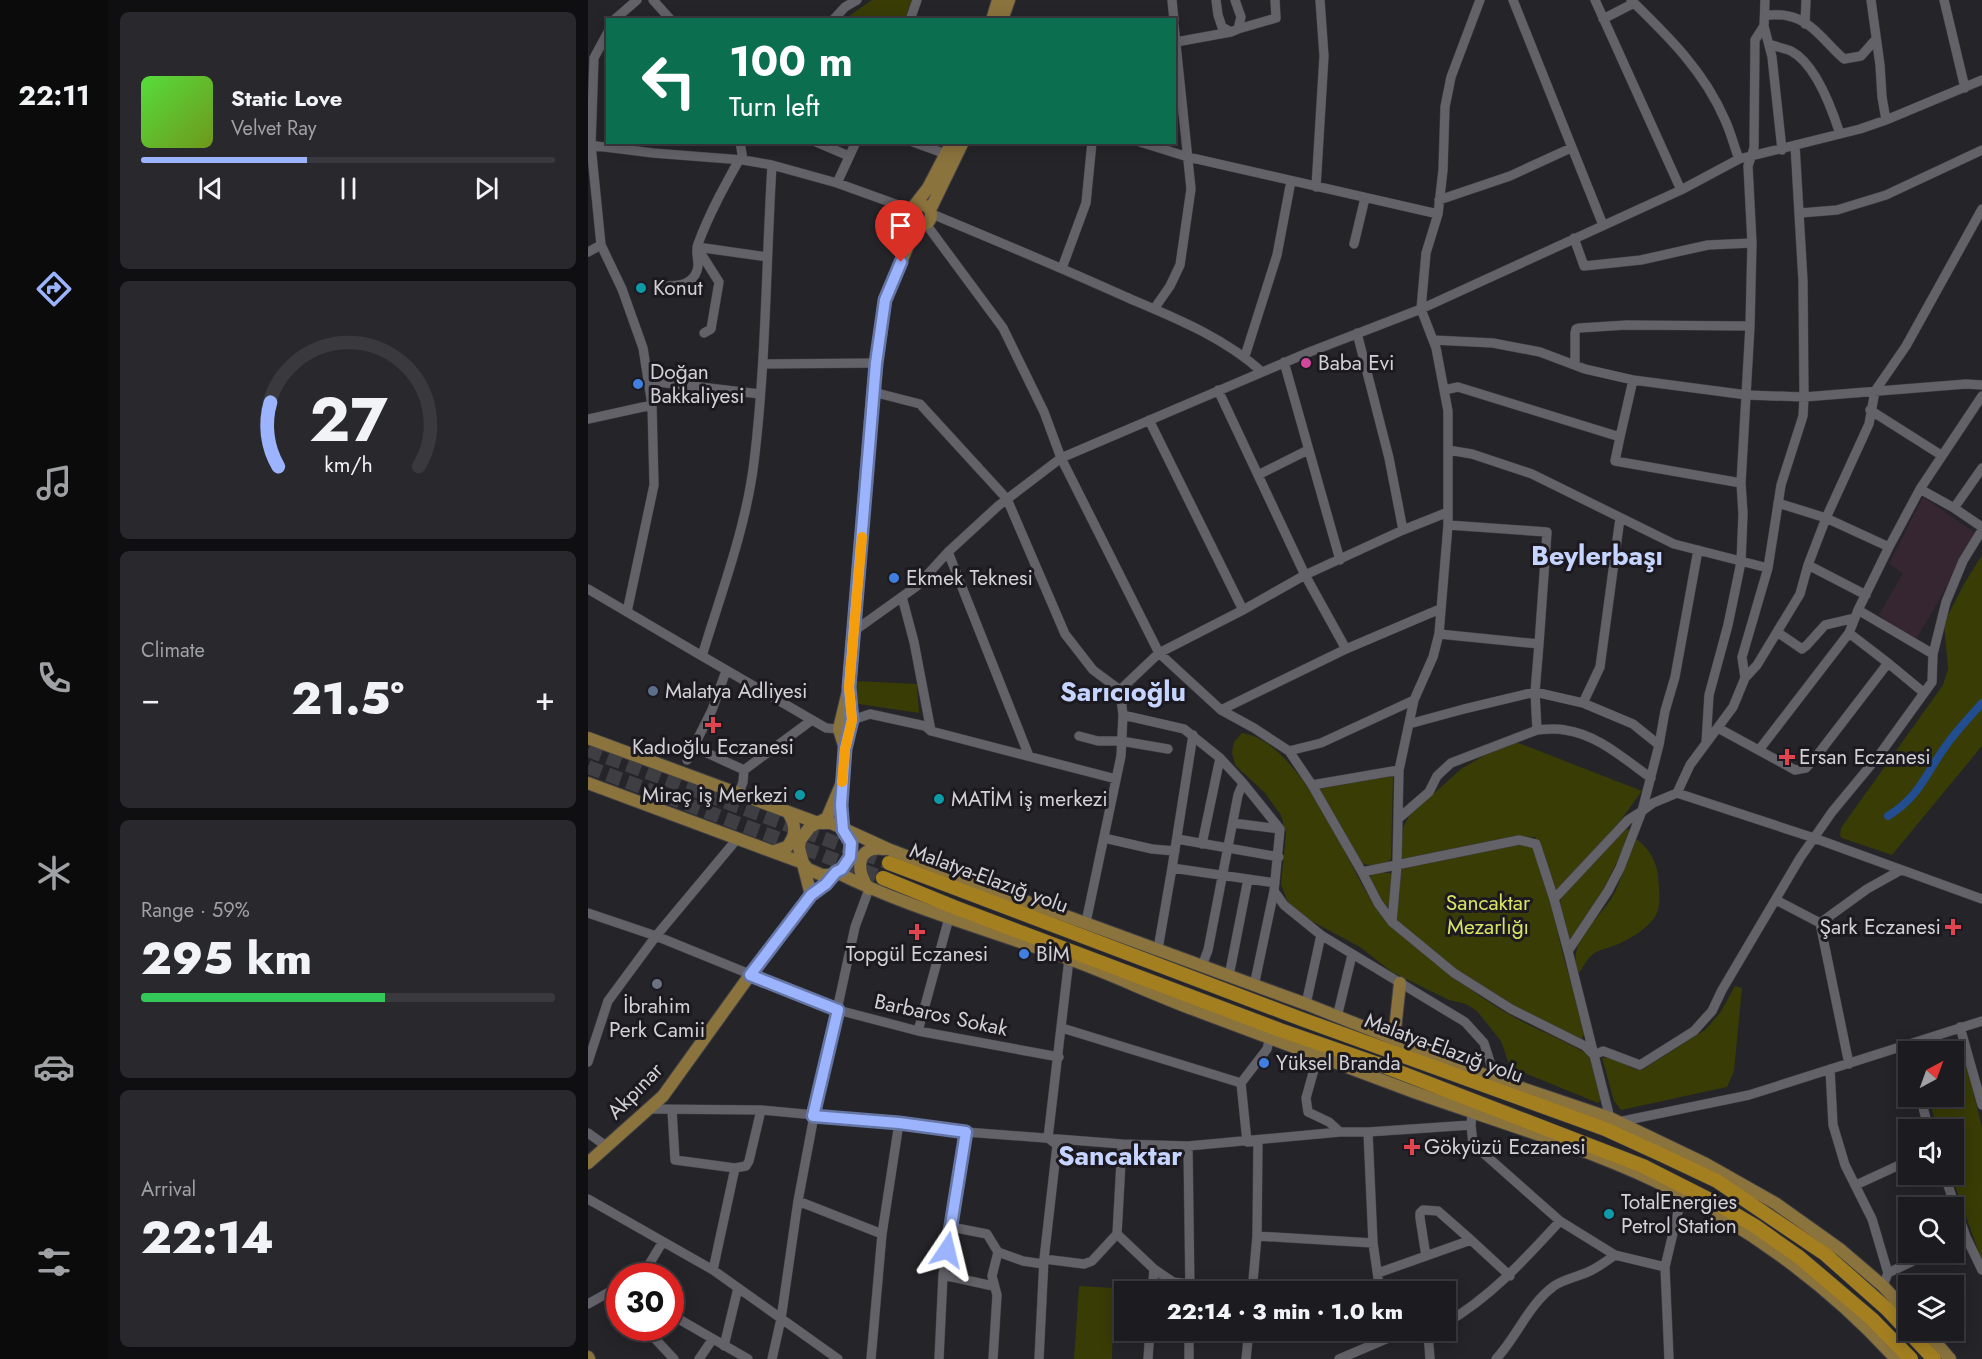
<!DOCTYPE html>
<meta charset="utf-8">
<style>
body{margin:0;font-family:Jost,sans-serif;background:#29282c;color:#f1f3f6;height:100vh;display:flex;flex-direction:column;font-size:22px;white-space:nowrap}
*{box-sizing:border-box;margin:0}
p{font-size:20px;color:#a0a1a4}
.icon{flex:none;width:33px;height:33px;fill:none;stroke:currentColor;stroke-width:2;stroke-linecap:round;stroke-linejoin:round}
.map{position:relative;flex:1;overflow:hidden}
.sheet{display:flex;flex-direction:column;gap:12px;padding:12px;background:#0f0f11;width:480px}
.sheet>*{flex:none}
.guide{position:absolute;left:18px;top:18px;width:570px;height:126px;border-radius:0px;box-shadow:0 3px 15px #0003,0 0 0 2px #3a393d;background:#0b6e4f;color:#fff;overflow:hidden}
.needle{width:39px;rotate:41deg}
.tools{position:absolute;left:1310px;top:1041px;display:grid;gap:12px}
.tools a{display:grid;place-items:center;width:66px;height:66px;border-radius:0px;background:#1c1b1f;box-shadow:0 3px 15px #0003,0 0 0 2px #3a393d;font-size:30px}
.speed{position:absolute;left:18px;top:1263px;display:flex;gap:12px;font-size:30px;font-weight:700;text-align:center}
.speed>*{display:grid;place-content:center;width:78px;height:78px;border-radius:50%;background:#1c1b1f;box-shadow:0 3px 15px #0003,0 0 0 2px #3a393d;line-height:1}
.speed .limit{border:9px solid #d22;background:#fff;color:#111}
.pin{position:absolute;display:grid;place-items:center;width:51px;height:51px;color:#fff;margin:-62px -26px;border-radius:50% 50% 50% 0;rotate:-45deg;box-shadow:0 0 6px #0007}
.pin .icon{rotate:45deg}
.me{position:absolute;width:66px;margin:-33px;rotate:10deg;stroke-linejoin:round;filter:drop-shadow(0 0 4px #0008)}
.turn{display:flex;align-items:center;gap:21px;height:126px;padding:0 24px;font-size:27px}
.turn .icon{width:78px;height:78px;stroke-width:2.5}
.turn b{display:block;font-size:42px;line-height:51px}
.big{font-size:45px;font-weight:800;line-height:1.1}
.sheet .widget{flex:1;display:flex;flex-direction:column;justify-content:center;gap:9px;min-width:0;padding:0 21px;border-radius:9px;background:#29282c}
.sheet .dial{align-items:center;gap:0}
.dial svg{height:156px;overflow:visible;fill:none;stroke:#3a393d;stroke-width:7;stroke-linecap:round;text-anchor:middle}
.dial text{fill:#f1f3f6;stroke:none}
.song{display:flex;align-items:center;gap:18px}
.cover{width:72px;height:72px;border-radius:9px;background:linear-gradient(135deg,hsl(110 70% 55%),hsl(80 70% 35%))}
.played{height:6px;border-radius:3px;background:linear-gradient(90deg,#9cb4fd 40%,#3a393d 40%)}
.keys{display:flex;justify-content:space-around;direction:ltr}
.heat{display:flex;justify-content:space-between;align-items:center;font-size:33px;direction:ltr}
.charge{height:9px;border-radius:4px;background:linear-gradient(90deg,#34c759 59%,#3a393d 0)}
.trip{position:absolute;left:526px;top:1281px;width:342px;height:60px;border-radius:0px;background:#1c1b1f;box-shadow:0 3px 15px #0003,0 0 0 2px #3a393d;font-weight:800;line-height:60px;text-align:center}
main{display:flex;flex:1;min-height:0}
.menu{display:flex;flex-direction:column;width:108px;justify-content:space-around;align-items:center;background:#0b0b0c;color:#a0a1a4}
.menu .icon{width:42px;height:42px}
.menu .selected{color:#9cb4fd}
.menu b{font-size:27px;color:#f1f3f6}
.map>svg:first-child{display:block}
.education{fill:#362632}
.green{fill:#393c05}
.lines{fill:none;stroke-linecap:round;stroke-linejoin:round}
.canal{stroke:#224e91;stroke-width:8}
.highway-tunnel{stroke:#3f3e43;stroke-width:14;stroke-dasharray:14 7;stroke-linecap:butt}
.minor-casing{stroke:#414044;stroke-width:10}
.major-casing{stroke:#414044;stroke-width:14}
.highway-casing{stroke:#414044;stroke-width:15}
.minor{stroke:#646269;stroke-width:9}
.major{stroke:#8a733d;stroke-width:12}
.highway{stroke:#a37f20;stroke-width:14}
.route-casing{stroke:#6575a4;stroke-width:15}
.route{stroke:#9cb4fd;stroke-width:10}
.slow{stroke:#f59e0b;stroke-width:10}
.culture-dot{fill:#0f9aa8;stroke:#1c1a20;stroke-width:2}
.hotel-dot{fill:#d1479c;stroke:#1c1a20;stroke-width:2}
.shop-dot{fill:#3f7fe0;stroke:#1c1a20;stroke-width:2}
.service-dot{fill:#5c6f8a;stroke:#1c1a20;stroke-width:2}
.health-dot{fill:#e0444e;stroke:#1c1a20;stroke-width:2}
.worship-dot{fill:#6b7280;stroke:#1c1a20;stroke-width:2}
.labels{text-anchor:middle;dominant-baseline:central;stroke-width:6;stroke-linejoin:round;paint-order:stroke}
.poi-label{font-size:21px;fill:#d2d1d4;stroke:#1c1a20;text-anchor:start}
.street-label{font-size:21px;fill:#d2d1d4;stroke:#1c1a20}
.park-label{font-size:21px;fill:#dae363;stroke:#1c1a20}
.district-label{font-size:27px;font-weight:bold;fill:#c6d5ff;stroke:#1c1a20}
</style>
<main>
<nav class="menu">
<b>22:11</b>
<svg class="icon selected" aria-label="directions" viewBox="0 0 24 24"><path d="M12 3l9 9-9 9-9-9zM9 14v-3h6M13 9l2 2-2 2"/></svg>
<svg class="icon" aria-label="music" viewBox="0 0 24 24"><path d="M9 18V5l10-2v13"/><circle cx="6" cy="18" r="3"/><circle cx="16" cy="16" r="3"/></svg>
<svg class="icon" aria-label="phone" viewBox="0 0 24 24"><path d="M5 4h4l2 5-3 2q2 4 5 5l2-3 5 2v4C11 20 4 13 5 4z"/></svg>
<svg class="icon" aria-label="climate" viewBox="0 0 24 24"><path d="M12 3v18M4 7l16 10M4 17L20 7"/></svg>
<svg class="icon" aria-label="car" viewBox="0 0 24 24"><path d="M5 17H2v-5l4-1 3-4h7l3 4 3 1v5h-3M9 17h6M6 11h13"/><circle cx="7" cy="17" r="2"/><circle cx="17" cy="17" r="2"/></svg>
<svg class="icon" aria-label="filters" viewBox="0 0 24 24"><path d="M4 7h16M4 17h16"/><circle cx="9" cy="7" r="2"/><circle cx="15" cy="17" r="2"/></svg>
</nav>
<section class="sheet">
<div class="widget">
<div class="song"><i class="cover"></i><div><b>Static Love</b><p>Velvet Ray</p></div></div>
<div class="played"></div>
<div class="keys"><svg class="icon" aria-label="previous" viewBox="0 0 24 24"><path d="M18 5L8 12l10 7zM5 5v14"/></svg><svg class="icon" aria-label="pause" viewBox="0 0 24 24"><path d="M8 5v14M16 5v14"/></svg><svg class="icon" aria-label="next" viewBox="0 0 24 24"><path d="M6 5l10 7-10 7zM19 5v14"/></svg></div>
</div>
<div class="widget dial"><svg viewBox="0 0 100 80">
<path d="M14 69A42 42 0 1 1 86 69"/>
<path d="M14 69A42 42 0 0 1 10 36" stroke="#9cb4fd"/>
<text x="50" y="56" font-size="32" font-weight="700">27</text>
<text x="50" y="72" font-size="11">km/h</text>
</svg></div>
<div class="widget"><p>Climate</p>
<div class="heat"><a>−</a><b class="big">21.5°</b><a>+</a></div>
</div>
<div class="widget"><p>Range · 59%</p><b class="big">295 km</b><div class="charge"></div></div>
<div class="widget"><p>Arrival</p><b class="big">22:14</b></div>
</section>
<div class="map">
<svg width="1394" height="1359" viewBox="0 0 1394 1359">
<rect width="100%" height="100%" fill="#252429"/>
<path class="education" d="M1335,497l54,37 -62,107 -36,-26 24,-42 -14,-9z"/>
<path class="green" d="M284,0h40l-7,19 -62,1z
M1394,555v191l-90,109 -50,-17 -2,-2 1,-8 102,-143 5,-16 -4,-46 20,-39z
M267,681l62,3 2,29 -67,-10z
M654,733c61,9 105,135 138,181 9,13 25,23 37,33 34,29 69,56 108,76 22,11 45,20 65,33l11,44 -3,3 -88,-36 -9,-26 -24,-30 -11,-7 -17,-4 -57,-28 -32,-25 -52,-28 -12,-9 -9,-10 -6,-16 5,-50 -2,-8 -3,-11 -17,-23 -29,-27 -3,-13 2,-10z
M928,742l126,49 -40,55 -45,45 -2,-2 -16,-46 -4,-6 -29,3 -97,20 -7,-2 -2,-8 3,-22 6,-12 52,-47 24,-14z
M805,775l-2,84c-8,7 -21,9 -30,3l-42,-73z
M1038,828l4,3 -1,4 -26,57 -34,51 -9,-41 4,-8z
M1046,838c13,7 23,23 24,38 1,12 3,26 -1,37 -6,14 -29,28 -44,33 -7,3 -14,3 -21,9 -5,4 -9,12 -13,18 -15,-31 23,-55 36,-81 8,-17 13,-36 19,-54z
M929,843h6l10,5 17,52 13,55 22,77 -3,7 -4,-1 -64,-31 -67,-44 -49,-41 -2,-9 5,-44z
M792,873h10l3,3 -5,32 -3,1 -16,-32 4,-3z
M1147,986l7,2 -8,83 -7,16 -106,23 -7,-9 -12,-43c15,-2 26,12 40,12l63,-40 15,-17z
M1365,1055l13,7 16,66v133l-31,-86 2,-1v-44l-15,-1 -10,-32 25,-1z
M491,1286l35,2 -2,71h-38z"/>
<g class="lines">
<path class="canal" d="M1300,816c32,-20 37,-41 57,-69 11,-16 25,-30 37,-44"/>
<path class="highway-tunnel" d="M0,750l301,113
M0,767l295,111"/>
<defs>
<path id="minor" d="M65,0l18,20
M584,0l2,20
M628,0l2,15 4,12 9,5 7,-3 3,-12 -6,-17
M892,0l-29,77 -6,30 -2,63 -5,44 -12,39 -5,56 15,39 12,63v114l-9,109 -6,23 -19,43 -15,70 -2,95 -5,57 62,51 57,36 74,37 9,9 16,63
M925,0l90,225
M1007,0l86,190
M1043,0c37,36 73,71 94,120 6,13 9,26 14,39
M1177,0l-1,26 8,31 10,93
M1283,0l9,65 2,32 4,23
M1356,0l21,88
M1177,15c7,0 16,-1 23,1 24,4 39,29 56,43l17,-3 15,-17
M1015,19l31,-16
M26,20l23,-20
M245,20l12,-13 12,-7
M322,20l7,-20
M1217,24l1,-24
M650,29l38,-11 -1,-18
M588,42l55,-10
M1181,44c7,3 15,4 22,7 25,13 41,58 49,83
M152,142l3,18
M228,142l33,14
M325,142l33,12
M552,142l48,15 250,57
M0,145l65,8 90,7 29,5 65,18 75,27
M1207,145l8,136 1,116 -1,19 -22,69 -13,83 -26,89 3,21 -12,29 -43,58 -13,28 -24,10 -11,8 -22,57 -12,23 -40,60 26,104 9,-4 37,14 54,-34 18,-20 10,-21 78,-132 32,-46 48,-58 52,-72 1,-28 13,-52 17,-41 19,-31
M184,165c-6,99 -6,199 -18,297 -8,66 -33,131 -52,194l124,72 13,1 13,-9 18,-6 55,12 6,5 185,48
M249,183l19,-41
M728,187l8,-131 -4,-56
M851,200l71,-24 61,-28
M1212,213l37,-3 49,-15 96,-45
M344,214c65,27 130,54 194,83 47,20 98,40 136,75
M338,224l77,104 41,84 17,46 98,195 62,57 33,18 35,23 23,34
M986,238l10,28 57,-6 67,-15 44,-2
M766,244l11,-46
M13,245l21,44 21,59 9,57 2,80 -27,127
M109,247l70,10
M0,252l13,-7 -10,-100 3,-87 14,-26
M112,252l19,30 -8,47 -7,4
M474,268l24,-65 6,-61
M78,286c12,-1 22,0 29,-11 7,-11 -1,-20 3,-31 11,-30 26,-57 41,-84
M566,309l16,-23 10,-21 11,-76 -17,-164
M769,333l32,125 14,72
M845,340l60,3 47,9 45,17 48,11 114,15 57,2 162,-13 16,1
M657,356l32,-101 14,-74
M696,362l56,198
M175,364l113,-1
M987,365v-32l1,-4 3,-1 48,-3 123,1
M61,381l111,13
M856,390l14,-3 162,50 -5,24 126,22
M285,392l47,12 87,95 58,135 28,36 27,20
M1282,410l71,45
M0,419l64,-14
M561,420l94,190 62,-35 -87,-185
M1032,437l13,-57
M860,450l24,4 60,20 142,70 94,24
M1394,468l-28,40 28,19
M670,475l50,-25
M1332,489l62,-93
M1190,503l48,15 63,29
M360,552l81,204
M1220,565l58,30
M0,589l114,67
M314,597l12,45 17,89
M1270,610l75,44
M266,631l63,-45 31,-34 50,-46 63,-48 246,-105 114,-44 260,-119 58,-31 121,-30 26,-9 96,-40
M1189,632l25,17 5,-4 18,-20 30,-7
M1261,633l39,30
M851,634l100,10 8,-112 -99,-7
M951,644l-4,48 2,38c9,-1 19,-2 28,0 34,5 59,29 86,48
M758,649l-41,-74 98,-45 45,-18
M1157,678l12,-13 43,-71 8,-29 18,-47 43,-94 6,-33 31,-45 76,-137
M633,710l125,-61 94,-40
M535,715l61,14 36,29 23,25 37,46 -6,62 10,14 37,30 144,87 19,21 13,41
M821,724l55,-15 71,-17 48,11
M1130,728l77,42 11,-2 9,-10 73,-95 35,29
M491,736l19,5h23l47,8
M1118,743l3,-48 19,-70 13,-63 2,-48 -2,-31 9,-157 2,-83 -4,-77 6,-18 1,-108 9,-14
M1071,745l6,-34 10,-34 23,-127
M106,747l50,23
M1171,750l90,-117 9,-23 31,-63 31,-58 34,19
M701,751l32,-8 93,-43
M99,760l25,-50 14,-39
M151,793l4,-11 1,-12 68,-50
M1089,793l137,45 168,61
M810,819l31,-27 8,-16 14,-13 86,-33
M645,823l47,6
M516,838l48,11 23,2
M589,839l102,18
M614,844l18,-86
M584,868l21,-133
M774,872l-50,-87 87,-15
M966,899l74,-79 14,-9 17,-66 -26,-21 -50,-21 17,-36 20,-149
M1188,900l44,23 29,141
M0,913l68,23 182,74 80,21 141,26
M498,922l35,-166 2,-41 -3,-25 39,-37 84,-43
M804,922l-14,-19 -16,-31 157,-32 17,4 18,55 14,52
M1232,923l47,-34 34,-19
M570,949l14,-81 103,15
M614,966l6,-16 30,-155 5,-12
M641,976l19,-97
M666,986l20,-95
M718,1004l15,-69
M749,1017l15,-62
M1372,1027l22,78
M474,1028l179,55 6,59 11,-1 -1,95 -5,56
M330,1031l31,-113
M730,1055l-12,43 2,14 21,10 11,10
M0,1062l20,-61 48,-65 81,-97
M1242,1069l3,56 12,40 27,54 16,54 -5,13
M653,1083l26,-34 3,-12
M1332,1096l9,34
M62,1109l111,1 138,13 67,9 156,12 66,2 152,-14h28l103,-7 1,-12
M84,1110l3,50 60,8
M1030,1122l131,-27 233,-74
M883,1125l2,19 87,77 55,34 50,12
M780,1132l5,111 7,49
M0,1133l18,13
M460,1138l21,-179
M600,1146l2,146
M1356,1174l22,63 -13,6
M1268,1185l52,-24
M0,1199l125,71 125,89
M210,1201l84,33 -11,125
M363,1227l36,7 11,18
M294,1234l17,-111
M529,1234l37,35 -2,23
M669,1236l116,7
M1378,1237l16,33
M838,1256l-6,-38v-5l3,-3 15,1 33,29
M456,1259l40,5 8,-3 25,-27 5,-90
M566,1269l19,13 17,2
M125,1270l22,-102 11,-2 3,-5 12,-51
M790,1273l93,-33 39,36
M1300,1273l44,-21
M355,1275l50,11
M54,1276l20,-33
M0,1304l32,-18
M82,1314l78,45
M858,1323c45,-26 79,-64 114,-102
M57,1328l29,31
M840,1333l2,26
M136,1346l14,-58
M111,1359l13,-19
M184,1359l9,-40 17,-118 16,-85 41,-189 14,-38
M351,1359l4,-84 23,-143
M405,1359l4,-64 -5,-19 6,-24 25,9 20,3
M451,1359l5,-100 13,-114 -9,-7
M560,1359l2,-29
M601,1359v-29
M658,1359l3,-29
M751,1359l66,-28 23,2 5,-3
M908,1359c21,-22 32,-54 58,-73 9,-7 27,-10 38,-16 8,-4 16,-10 23,-15
M1081,1359l-4,-92 17,-72"/>
<path id="major" d="M404,20l6,-20
M414,20l7,-20
M323 215a10 10 0 1 1 20 0a10 10 0 1 1-20 0Z
M326,206l14,-18 24,-46
M342,210l33,-68
M0,738l230,85h13l57,26 110,42 308,113 189,75 115,39 96,46 69,39 66,47 42,36 25,27
M257,749l-6,-20 10,-42 24,-295 12,-92 32,-76
M0,783l215,80
M253,785l-14,33 -17,9 -10,13 -1,8 4,15 5,6 14,6h7l13,-6 5,-5 5,-14 -1,-7 -8,-13 -2,-25 4,-56 7,-29 -2,-26
M187,851l12,-4c10,-13 9,-21 1,-35
M215,864l8,31
M248,872c74,37 155,58 233,87 42,15 83,35 126,51 72,27 144,54 216,81 81,29 165,53 244,90 90,43 174,104 241,178
M281,889c-14,-18 -13,-44 15,-40
M806,1039l6,-56
M0,1163l75,-67 87,-121 61,-80 15,-11 10,-12
M1337,1330l25,29
M0,1357l1,2"/>
<path id="highway" d="M301,863l415,157 301,109 59,27 53,25 108,73 62,55 47,50
M295,878l71,29 326,123 101,35 262,101 73,37 39,23 44,31 73,62 39,40"/>
</defs>
<use href="#minor" class="minor-casing"/>
<use href="#major" class="major-casing"/>
<use href="#highway" class="highway-casing"/>
<use href="#minor" class="minor"/>
<use href="#major" class="major"/>
<use href="#highway" class="highway"/>
</g>
<g class="lines">
<defs>
<path id="route" d="M313,262l-16,38 -9,63 -27,324 3,33 -7,29 -4,56 2,25 8,13 -1,14 -8,12 -6,3 -10,12 -15,11 -61,80 88,35 -25,106 86,7 67,9 -19,118"/>
</defs>
<use href="#route" class="route-casing"/>
<use href="#route" class="route"/>
<path class="slow" d="M254,782l3,-33 7,-29 -3,-33 13,-150"/>
</g>
<g class="culture-dot">
<circle cx="53" cy="288" r="6"/>
<circle cx="212" cy="795" r="6"/>
<circle cx="351" cy="799" r="6"/>
<circle cx="1021" cy="1214" r="6"/>
</g>
<circle class="hotel-dot" cx="718" cy="363" r="6"/>
<g class="shop-dot">
<circle cx="50" cy="384" r="6"/>
<circle cx="306" cy="578" r="6"/>
<circle cx="436" cy="954" r="6"/>
<circle cx="676" cy="1063" r="6"/>
</g>
<circle class="service-dot" cx="65" cy="691" r="6"/>
<g class="health-dot">
<path d="M122 716h6v6h6v6h-6v6h-6v-6h-6v-6h6z"/>
<path d="M1196 748h6v6h6v6h-6v6h-6v-6h-6v-6h6z"/>
<path d="M1362 918h6v6h6v6h-6v6h-6v-6h-6v-6h6z"/>
<path d="M326 923h6v6h6v6h-6v6h-6v-6h-6v-6h6z"/>
<path d="M821 1138h6v6h6v6h-6v6h-6v-6h-6v-6h6z"/>
</g>
<circle class="worship-dot" cx="69" cy="984" r="6"/>
<g class="labels">
<g class="poi-label">
<text x="65" y="288">Konut</text>
<text x="730" y="363">Baba Evi</text>
<text x="62" y="372">Doğan<tspan x="62" dy="24">Bakkaliyesi</tspan></text>
<text x="318" y="578">Ekmek Teknesi</text>
<text x="77" y="691">Malatya Adliyesi</text>
<text x="125" y="747" text-anchor="middle">Kadıoğlu Eczanesi</text>
<text x="1211" y="757">Ersan Eczanesi</text>
<text x="200" y="795" text-anchor="end">Miraç iş Merkezi</text>
<text x="363" y="799">MATİM iş merkezi</text>
<text x="1353" y="927" text-anchor="end">Şark Eczanesi</text>
<text x="329" y="954" text-anchor="middle">Topgül Eczanesi</text>
<text x="448" y="954">BİM</text>
<text x="69" y="1006" text-anchor="middle">İbrahim<tspan x="69" dy="24">Perk Camii</tspan></text>
<text x="688" y="1063">Yüksel Branda</text>
<text x="836" y="1147">Gökyüzü Eczanesi</text>
<text x="1033" y="1202">TotalEnergies<tspan x="1033" dy="24">Petrol Station</tspan></text>
</g>
<g class="street-label">
<text transform="translate(401 878) rotate(20)">Malatya-Elazığ yolu</text>
<text transform="translate(353 1015) rotate(12)">Barbaros Sokak</text>
<text transform="translate(856 1048) rotate(20)">Malatya-Elazığ yolu</text>
<text transform="translate(47 1091) rotate(-46)">Akpınar</text>
</g>
<g class="park-label">
<text x="900" y="903">Sancaktar<tspan x="900" dy="24">Mezarlığı</tspan></text>
</g>
<g class="district-label">
<text x="1009" y="555">Beylerbaşı</text>
<text x="535" y="691">Sarıcıoğlu</text>
<text x="532" y="1155">Sancaktar</text>
</g>
</g>
</svg>
<div class="tools">
<a><svg class="needle" viewBox="-14 -14 28 28"><path d="M0-13l5 13h-10z" fill="#e53935"/><path d="M0 13l5-13h-10z" fill="#a0a1a4"/></svg></a>
<a><svg class="icon" aria-label="sound" viewBox="0 0 24 24"><path d="M4 9h4l5-4v14l-5-4H4zM17 9q2 3 0 6"/></svg></a>
<a><svg class="icon" aria-label="search" viewBox="0 0 24 24"><circle cx="10" cy="10" r="6"/><path d="M15 15l6 6"/></svg></a>
<a><svg class="icon" aria-label="layers" viewBox="0 0 24 24"><path d="M12 4l9 5-9 5-9-5zM3 14l9 5 9-5"/></svg></a>
</div>
<div class="speed"><div class="limit">30</div></div>
<div class="pin" style="left:313px;top:262px;background:#d93025"><svg class="icon" aria-label="arrive" viewBox="0 0 24 24"><path d="M6 21V4h12l-3 4 3 4H6"/></svg></div>
<svg class="me" style="left:359px;top:1250px" viewBox="-20 -20 40 40"><path d="M0-17L14 15 0 8-14 15z" fill="#9cb4fd" stroke="#fff" stroke-width="4"/></svg>
<div class="trip">22:14 · 3 min · 1.0 km</div>
<div class="guide">
<div class="turn"><svg class="icon" aria-label="left" viewBox="0 0 24 24"><path d="M17 20v-9H6M10 6l-5 5 5 5"/></svg><div><b>100 m</b>Turn left</div></div>
</div>
</div>
</main>
